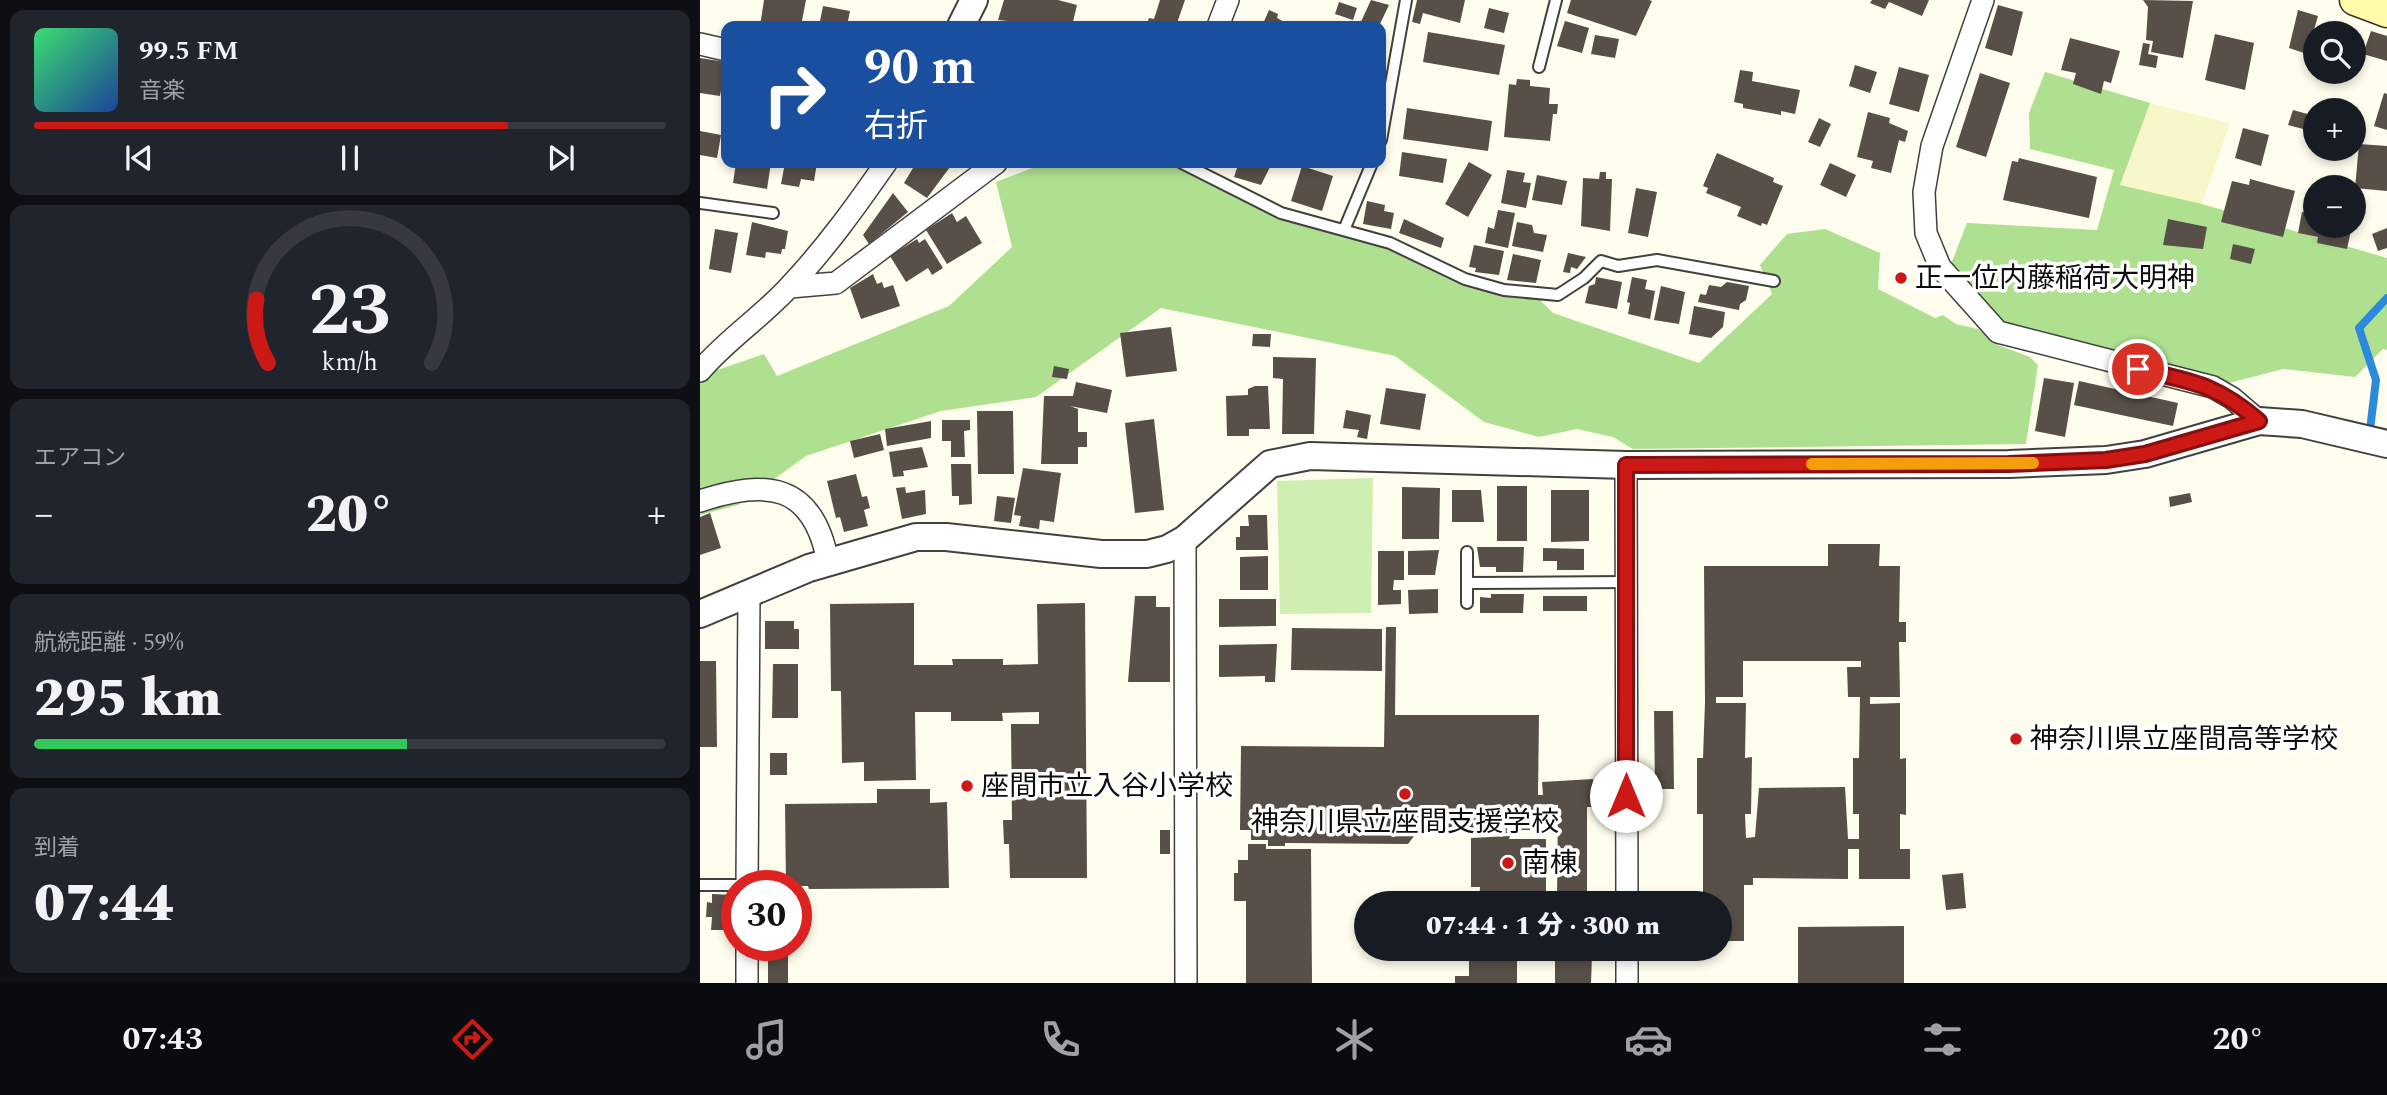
<!DOCTYPE html>
<html lang="ja">
<meta charset="utf-8">
<style>
body{margin:0;font-family:Spectral,"Noto Sans JP",serif;background:#20242c;color:#f1f3f6;height:100vh;display:flex;flex-direction:column;font-size:26px;white-space:nowrap}
*{box-sizing:border-box;margin:0}
p{font-size:23px;color:#9ea1a6}
.icon{flex:none;width:38px;height:38px;fill:none;stroke:currentColor;stroke-width:2;stroke-linecap:round;stroke-linejoin:round}
.map{position:relative;flex:1;overflow:hidden}
.panel{display:flex;flex-direction:column;gap:10px;padding:10px;background:#0d0f14;width:700px}
.panel>*{flex:none}
.hud{position:absolute;left:21px;top:21px;width:665px;height:147px;border-radius:14px;box-shadow:0 4px 10px #0003;background:#1a4fa0;color:#fff;overflow:hidden}
.buttons{position:absolute;left:1603px;top:21px;display:grid;gap:14px}
.buttons a{display:grid;place-items:center;width:63px;height:63px;border-radius:50%;background:#171b24;box-shadow:0 4px 10px #0003;font-size:35px}
.speed{position:absolute;left:21px;top:870px;display:flex;gap:14px;font-size:35px;font-weight:700;text-align:center}
.speed>*{display:grid;place-content:center;width:91px;height:91px;border-radius:50%;background:#171b24;box-shadow:0 4px 10px #0003;line-height:1}
.speed .limit{border:10px solid #d22;background:#fff;color:#111}
.pin{position:absolute;display:grid;place-items:center;width:60px;height:60px;color:#fff;margin:-30px;border:4px solid #fff;border-radius:50%;box-shadow:0 2px 7px #0007}
.me{position:absolute;width:77px;margin:-38px;rotate:0deg;stroke-linejoin:round;filter:drop-shadow(0 0 5px #0008)}
.turn{display:flex;align-items:center;gap:24px;height:147px;padding:0 28px;font-size:32px}
.turn .icon{width:91px;height:91px;stroke-width:2.5}
.turn b{display:block;font-size:49px;line-height:60px}
.big{font-size:52px;font-weight:800;line-height:1.1}
.panel .card{flex:1;display:flex;flex-direction:column;justify-content:center;gap:10px;min-width:0;padding:0 24px;border-radius:14px;background:#20242c}
.panel .dial{align-items:center;gap:0}
.dial svg{height:182px;overflow:visible;fill:none;stroke:#363941;stroke-width:7;stroke-linecap:round;text-anchor:middle}
.dial text{fill:#f1f3f6;stroke:none}
.song{display:flex;align-items:center;gap:21px}
.cover{width:84px;height:84px;border-radius:10px;background:linear-gradient(135deg,hsl(140 70% 55%),hsl(220 70% 35%))}
.played{height:7px;border-radius:4px;background:linear-gradient(90deg,#cc1916 75%,#363941 75%)}
.keys{display:flex;justify-content:space-around;direction:ltr}
.heat{display:flex;justify-content:space-between;align-items:center;font-size:38px;direction:ltr}
.charge{height:10px;border-radius:5px;background:linear-gradient(90deg,#34c759 59%,#363941 0)}
.trip{position:absolute;left:654px;top:891px;width:378px;height:70px;border-radius:35px;background:#171b24;box-shadow:0 4px 10px #0003;font-weight:800;line-height:70px;text-align:center}
.menu{display:flex;height:112px;justify-content:space-around;align-items:center;background:#090b0e;color:#9ea1a6}
.menu .icon{width:49px;height:49px}
.menu .active{color:#cc1916}
.menu b{font-size:32px;color:#f1f3f6}
main{display:flex;flex:1;min-height:0}
.map>svg:first-child{display:block}
.farmland{fill:#f8f7ca}
.green{fill:#ceeeb2}
.forest{fill:#afe090}
.lines{fill:none;stroke-linecap:round;stroke-linejoin:round}
.stream{stroke:#2b8adb;stroke-width:8}
.building{fill:#574f48;fill-rule:evenodd}
.service-casing{stroke:#404040;stroke-width:14}
.minor-casing{stroke:#404040;stroke-width:24}
.tertiary-casing{stroke:#404040;stroke-width:30}
.secondary-casing{stroke:#2f2f2f;stroke-width:33}
.service{stroke:#fff;stroke-width:10}
.minor{stroke:#fff;stroke-width:21}
.tertiary{stroke:#fff;stroke-width:26}
.secondary{stroke:#fffba8;stroke-width:30}
.route-casing{stroke:#85100e;stroke-width:18}
.route{stroke:#cc1916;stroke-width:12}
.slow{stroke:#f59e0b;stroke-width:12}
.poi-dot{fill:#cc1916;stroke:#fff;stroke-width:2.5}
.labels{text-anchor:middle;dominant-baseline:central;stroke-width:7;stroke-linejoin:round;paint-order:stroke}
.poi-label{font-size:28px;fill:#0d0d0d;stroke:#fff;text-anchor:start}
</style>
<main>
<section class="panel">
<div class="card">
<div class="song"><i class="cover"></i><div><b>99.5 FM</b><p>音楽</p></div></div>
<div class="played"></div>
<div class="keys"><svg class="icon" aria-label="previous" viewBox="0 0 24 24"><path d="M18 5L8 12l10 7zM5 5v14"/></svg><svg class="icon" aria-label="pause" viewBox="0 0 24 24"><path d="M8 5v14M16 5v14"/></svg><svg class="icon" aria-label="next" viewBox="0 0 24 24"><path d="M6 5l10 7-10 7zM19 5v14"/></svg></div>
</div>
<div class="card dial"><svg viewBox="0 0 100 80">
<path d="M14 69A42 42 0 1 1 86 69"/>
<path d="M14 69A42 42 0 0 1 9 41" stroke="#cc1916"/>
<text x="50" y="56" font-size="32" font-weight="700">23</text>
<text x="50" y="72" font-size="11">km/h</text>
</svg></div>
<div class="card"><p>エアコン</p>
<div class="heat"><a>−</a><b class="big">20°</b><a>+</a></div>
</div>
<div class="card"><p>航続距離 · 59%</p><b class="big">295 km</b><div class="charge"></div></div>
<div class="card"><p>到着</p><b class="big">07:44</b></div>
</section>
<div class="map">
<svg width="1687" height="983" viewBox="0 0 1687 983">
<rect width="100%" height="100%" fill="#fffded"/>
<path class="farmland" d="M1450,103l80,20 -28,81 -82,-19z"/>
<path class="green" d="M673,478l-2,135 -91,1 -3,-133z"/>
<path class="forest" d="M1345,72l105,31 -30,82 82,19 185,54v92l-4,-1 -28,28 -72,-8 -58,15 -216,-48 -58,-72 16,-41 130,7 17,-60 -84,-21 -1,-36z
M345,163h141l92,45 112,35 75,36 66,12 22,22 146,50 73,-69 -12,-29 27,-31 38,-5 55,24 -2,36 57,29 8,-3 13,9 22,5 20,16 32,12 8,8 -12,79 -393,5 -20,-12 -36,-8 -38,8 -55,-15 -89,-66 -234,-48 -125,89 -95,14 -135,45 -68,49 -38,10v-139l64,-22 13,22 172,-70 63,-59 -16,-65z"/>
<g class="lines">
<path class="stream" d="M1675,433l-5,-3 6,-50 -17,-52 28,-30"/>
</g>
<path class="building" d="M64,0h42l-5,26h-41z
M304,0h54l19,5 -5,21h-49l-5,-1v-3l-20,-2z
M460,0h25l-9,26h-30l3,-8 5,1z
M671,0l18,5 -10,21h-20z
M717,0h48l-5,23 -37,-10 -3,11 -8,-2z
M871,0h78l3,1 -16,35 -69,-23z
M1172,0h57l-7,16 -33,-14 -4,7 -15,-6z
M1443,0l50,1 -10,57 -32,-6 2,-11 -7,-1 2,-33z
M639,2l18,6 -4,12 -18,-6z
M1298,5l25,7 -11,44 -27,-8z
M123,6l27,5 -3,15h-28z
M789,8l20,5 -5,20 -20,-5z
M569,10l9,4 -1,4 14,8h-29z
M1598,10l20,6 -11,38 -18,-6z
M865,21l24,7 -7,25 -25,-7z
M1671,31l16,5v25l-24,-7z
M728,32l77,13 -6,30 -76,-13z
M1515,34l39,9 -9,47 -40,-10z
M895,35l24,4 -4,19 -24,-4z
M1370,38l50,13 -9,32 -7,-2 -3,13 -28,-10 3,-11 -15,-3z
M1443,43l7,1 -2,10 10,2 -2,12 -17,-3z
M0,58l26,4 -6,34 -20,-3z
M1155,65l22,7 -7,21 -21,-7z
M1199,67l30,8 -10,37 -30,-8z
M1040,70l13,2 -1,9 48,9 -5,24 -14,-3v4l-38,-7v-4l-9,-2z
M1280,73l30,10 -24,74 -30,-10z
M817,79l13,1v6l20,2 -1,16h9l-1,10h-4l-3,27 -46,-4 5,-53 7,1z
M1684,93l3,1v36l-13,-4z
M707,108l85,13 -4,30 -85,-12z
M1593,110l18,5 -4,15 -19,-5z
M1168,112l22,6 -1,5 19,8 -3,11 -6,-2 -8,33 -20,-5 2,-7 -16,-4z
M1119,118l12,6 -11,23 -12,-5z
M1543,128l26,7 -8,31 -26,-8z
M0,131l21,4 -4,23 -17,-3z
M1659,144l28,2v45l-32,-3z
M702,152l45,7 -4,24 -44,-7z
M1017,153l57,25 -1,4 10,4 -16,39 -5,-2 -1,3 -24,-10 4,-9 -35,-14 2,-5 -5,-2z
M1319,158l78,19 -8,41 -86,-18 9,-39 6,1z
M769,162l23,13 -24,42 -23,-13z
M36,163h35l-4,26 -34,-6z
M85,163h32l-3,18 -13,-2 -2,8 -18,-3z
M216,163h37l-26,35 -23,-15z
M542,163h30l-11,22 -27,-8 4,-12z
M1130,163l26,12 -10,22 -26,-12z
M602,166l31,10 -11,35 -31,-10z
M807,170l18,3 -2,9 8,1 -5,25 -25,-5z
M900,172h6v7h6l-2,52 -29,-5 2,-48 16,1z
M837,175l30,6 -5,24 -30,-5z
M1550,179l45,12 -12,46 -62,-15 11,-41 17,4z
M936,188l21,4 -9,45 -20,-4z
M193,193l15,19 -39,32 -6,-9z
M667,201l18,4 -1,6 10,2 -3,16 -28,-5z
M798,210l17,3 -7,35 -23,-5 3,-16 6,2z
M1602,212l13,2v12h37l-5,23 -30,-6 1,-6 -20,-4z
M252,213l5,9 9,-6 16,27 -35,21 -21,-34z
M704,219l40,19 -3,10 -42,-15z
M1468,219l39,8 -4,22 -40,-4z
M52,222l36,9 -3,18h-3l-1,5 -15,-2 -1,6 -19,-3z
M817,222l15,3 2,8 13,2 -4,17 -31,-6z
M1687,228v20l-9,3 -6,-17z
M15,229l23,4 -7,40 -22,-4z
M217,239l2,4 6,-4 18,29 -11,7 -4,-7 -22,14 -16,-26z
M1533,244l22,5 -4,15 -21,-5z
M774,245l30,6 -5,24 -24,-3 1,-4 -7,-1z
M868,253l18,4 -9,12 -6,-2 -1,6 -7,-1z
M813,254l28,6 -5,23 -29,-3z
M173,274l4,10 5,-2 2,6 9,-3 7,21 -39,13 -11,-31z
M896,277l26,5 -5,27 -32,-6 4,-17 6,-2z
M932,277l15,3 -2,9 10,2 -5,28 -22,-5 2,-11 -3,-1z
M1027,282l22,4 -3,14 -6,4 -1,6 -41,-8 2,-8 6,1 3,-10 12,2z
M961,286l24,6 -6,32 -25,-4z
M994,306l31,6 -2,15 -12,11 -22,-4z
M471,327l6,44 -51,6 -6,-44z
M553,334h18l-1,13 -18,-1z
M573,357l43,1 -2,76h-32l1,-55 -10,-1z
M354,366l15,3 -2,10 -15,-2z
M1344,378l30,5 -9,54 -30,-6z
M1379,381l99,22 -5,23 -99,-21z
M376,382l36,8 -5,23 -37,-7 8,3v23h9v15h-9v17h-37l3,-68h29z
M555,386h13l2,43h-21v7h-22l-1,-40 22,-1v-6z
M686,388l40,6 -6,36 -40,-6z
M646,410l25,5 -4,24 -10,-2 2,-7 -16,-2z
M277,411h36l1,63h-36z
M454,419l10,91 -29,3 -10,-90z
M242,420h28v10l-6,1 1,26h-14v-16h-9z
M231,421v17l-44,8 -2,-17z
M180,434l4,16 -30,8 -4,-17z
M222,447l6,20 -25,4 1,5 -11,1 -4,-25z
M251,464h20l1,40 -13,1v-9h-7z
M323,468l38,5 -7,49 -14,-2 -1,9 -20,-3 2,-10 -7,-1z
M156,474l6,23 5,-1 3,12 -6,2 4,16 -24,6 -4,-15 -4,1 -9,-37z
M797,486h30v55h-30z
M205,487l1,6 19,-3 1,24 -24,5 -6,-31z
M702,487l38,1 -1,51h-37z
M752,490h29l3,32h-32z
M851,490h38v51l-38,1z
M1490,493l2,9 -22,5 -1,-10z
M297,496l18,2 -4,25 -17,-2z
M10,513l11,35 -21,7v-38z
M548,515h19l1,35h-32v-13h4v-11h9z
M1128,544h52l-1,22h21l-1,56h7v20h-7l1,55h-30v7l30,-1v56l6,-1v57l-6,-1v35h10v30h-51v-30h-11v30l-95,-1v7h-9v56h-24v-38h-17v-89h-6v-56h6l2,-56 -1,-136h124zM1043,661h118v6h-14l1,30h12l-1,61h-6v56h6v25h-11l-3,-52 -86,1 -4,49 -9,1 -1,-24h6l1,-57 -7,1 1,-55h-30v-6h27z
M777,547h47l-1,25h-27v-5h-16z
M843,548l41,1v21h-27v-9h-14z
M739,550l-4,25h-27v-24z
M678,551h26v29h-10l-1,10h8v14l-23,1z
M568,556v34h-28v-33z
M738,589v24l-29,1 -1,-24z
M791,594h33l-1,19h-43v-16l11,1z
M435,596h21v11h14v75h-42z
M843,596h44v15h-44z
M519,599h57v27l-57,1z
M214,603v62h39l-1,-6h51v6l35,-1 -1,-60 48,-1 2,275h-77l-1,-34h-5l-1,-24h9l-1,-96h28v-12l-37,1 1,8h-52v-9h-36l1,68 -52,1v-19l-22,1 -1,-72h-10l-1,-87z
M65,621h29v8h5v20h-34z
M686,627h10l-1,88h144l-1,80h5l-1,-13 51,-3v28h-6v90h-16v6h-12l-2,-6 1,-92 -20,-1v26h-29v3h-13v-4l-78,2 -10,13 -123,-1v3h-17v-6h-17v-10h-11l1,-84 143,1z
M592,628l90,1v42l-91,-1z
M577,644l-2,38h-10v-6l-46,1v-32z
M0,661h16l1,86h-17z
M73,664h25v54h-26z
M954,711h19l1,78h-19z
M70,753h17v22h-17z
M177,789h53v14l17,-1 2,86 -140,1 -1,-3h-22l-1,-82 92,-1z
M460,830h10v24h-10z
M810,836l-1,3h37v52h-15v12h-52l1,-16h-9v-49z
M548,844h18v5h45l1,134h-66v-82h-12v-28h4v-13h10z
M1263,873l3,35 -20,2 -4,-35z
M12,894l22,1 -1,30h-4v5h-18l1,-13h-6l1,-15 5,1z
M1204,926v57h-106v-56z
M68,945h20v8h-20z
M769,948h48v35h-62v-7h14z
M68,954h20v29h-20z
M855,956h37l-1,27h-36z"/>
<g class="lines">
<defs>
<path id="service" d="M839,67l17,-67
M681,140l25,-140
M482,163l99,50 109,30 75,36 39,11 54,5 26,-17 17,-17 17,5 39,-6 117,21
M0,203l73,10
M644,230l28,-67
M767,583l159,-1
M767,603v-51
M0,885h47"/>
<path id="minor" d="M1283,0l-51,146 -8,46 2,41 14,34 58,65 215,55 19,11 27,23
M518,26l10,-26
M0,44l26,6
M90,287l46,-4 160,-120
M0,371c27,-32 62,-54 90,-85 36,-38 66,-80 96,-123
M926,465l1,438
M0,501c67,-22 113,-18 128,61
M485,539l1,444
M47,886l2,-293
M927,948v35
M47,983v-38"/>
<path id="tertiary" d="M261,26l13,-26
M0,614l109,-46 107,-31h30l155,17h46l20,-5 18,-10 85,-75 40,-8 316,9 383,-1 97,-4 39,-6 114,-33 43,3 85,20"/>
<path id="secondary" d="M1655,0l32,12"/>
</defs>
<use href="#service" class="service-casing"/>
<use href="#minor" class="minor-casing"/>
<use href="#tertiary" class="tertiary-casing"/>
<use href="#secondary" class="secondary-casing"/>
<use href="#service" class="service"/>
<use href="#minor" class="minor"/>
<use href="#tertiary" class="tertiary"/>
<use href="#secondary" class="secondary"/>
</g>
<g class="lines">
<defs>
<path id="route" d="M926,796v-331l383,-1 97,-4 39,-6 114,-33c-44,-38 -67,-39 -121,-52"/>
</defs>
<use href="#route" class="route-casing"/>
<use href="#route" class="route"/>
<path class="slow" d="M1112,464l221,-1"/>
</g>
<g class="poi-dot">
<circle cx="1201" cy="278" r="7"/>
<circle cx="1316" cy="739" r="7"/>
<circle cx="267" cy="786" r="7"/>
<circle cx="705" cy="794" r="7"/>
<circle cx="808" cy="863" r="7"/>
</g>
<g class="labels">
<g class="poi-label">
<text x="1215" y="278">正一位内藤稲荷大明神</text>
<text x="1330" y="739">神奈川県立座間高等学校</text>
<text x="281" y="786">座間市立入谷小学校</text>
<text x="705" y="822" text-anchor="middle">神奈川県立座間支援学校</text>
<text x="822" y="863">南棟</text>
</g>
</g>
</svg>
<div class="buttons">
<a><svg class="icon" aria-label="search" viewBox="0 0 24 24"><circle cx="10" cy="10" r="6"/><path d="M15 15l6 6"/></svg></a>
<a>+</a>
<a>−</a>
</div>
<div class="speed"><div class="limit">30</div></div>
<div class="pin" style="left:1438px;top:369px;background:#d93025"><svg class="icon" aria-label="arrive" viewBox="0 0 24 24"><path d="M6 21V4h12l-3 4 3 4H6"/></svg></div>
<svg class="me" style="left:926px;top:796px" viewBox="-20 -20 40 40"><circle r="19" fill="#fff"/><path d="M0-13L10 11 0 6-10 11z" fill="#cc1916"/></svg>
<div class="trip">07:44 · 1 分 · 300 m</div>
<div class="hud">
<div class="turn"><svg class="icon" aria-label="right" viewBox="0 0 24 24"><path d="M7 20v-9h11M14 6l5 5-5 5"/></svg><div><b>90 m</b>右折</div></div>
</div>
</div>
</main>
<nav class="menu">
<b>07:43</b>
<svg class="icon active" aria-label="directions" viewBox="0 0 24 24"><path d="M12 3l9 9-9 9-9-9zM9 14v-3h6M13 9l2 2-2 2"/></svg>
<svg class="icon" aria-label="music" viewBox="0 0 24 24"><path d="M9 18V5l10-2v13"/><circle cx="6" cy="18" r="3"/><circle cx="16" cy="16" r="3"/></svg>
<svg class="icon" aria-label="phone" viewBox="0 0 24 24"><path d="M5 4h4l2 5-3 2q2 4 5 5l2-3 5 2v4C11 20 4 13 5 4z"/></svg>
<svg class="icon" aria-label="climate" viewBox="0 0 24 24"><path d="M12 3v18M4 7l16 10M4 17L20 7"/></svg>
<svg class="icon" aria-label="car" viewBox="0 0 24 24"><path d="M5 17H2v-5l4-1 3-4h7l3 4 3 1v5h-3M9 17h6M6 11h13"/><circle cx="7" cy="17" r="2"/><circle cx="17" cy="17" r="2"/></svg>
<svg class="icon" aria-label="filters" viewBox="0 0 24 24"><path d="M4 7h16M4 17h16"/><circle cx="9" cy="7" r="2"/><circle cx="15" cy="17" r="2"/></svg>
<b>20°</b>
</nav>
